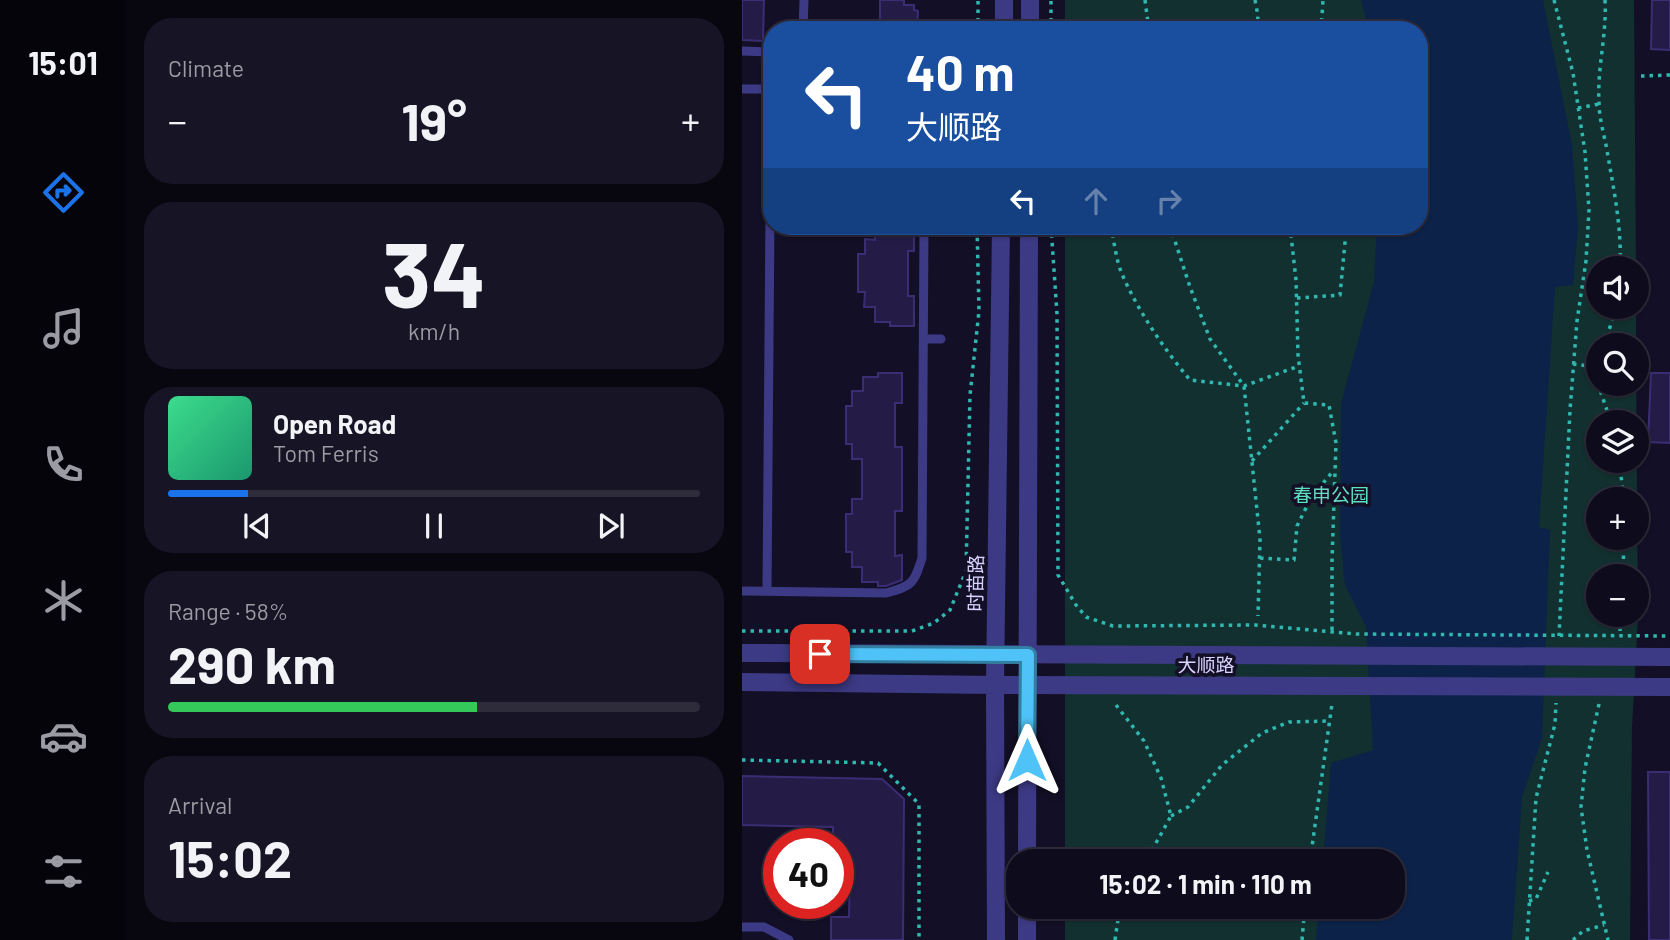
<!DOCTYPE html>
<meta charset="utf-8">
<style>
body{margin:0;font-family:Barlow,"Noto Sans SC",sans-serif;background:#171425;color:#f1f3f6;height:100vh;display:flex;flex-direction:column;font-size:26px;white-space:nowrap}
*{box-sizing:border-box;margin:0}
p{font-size:23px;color:#9b9ba3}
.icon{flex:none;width:38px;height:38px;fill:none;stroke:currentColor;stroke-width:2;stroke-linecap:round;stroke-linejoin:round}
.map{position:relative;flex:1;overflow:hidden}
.side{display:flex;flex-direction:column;gap:18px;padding:18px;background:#08060f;width:616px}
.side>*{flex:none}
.banner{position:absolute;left:21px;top:21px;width:665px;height:214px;border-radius:28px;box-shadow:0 2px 5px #0004,0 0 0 2px #2e2b3b;background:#1a4fa0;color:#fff;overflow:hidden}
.controls{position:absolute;left:844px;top:256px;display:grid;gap:14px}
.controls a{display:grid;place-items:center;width:63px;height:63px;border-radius:50%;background:#0e0b1c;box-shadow:0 2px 5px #0004,0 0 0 2px #2e2b3b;font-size:35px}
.speed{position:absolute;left:21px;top:828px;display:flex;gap:14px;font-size:35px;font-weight:700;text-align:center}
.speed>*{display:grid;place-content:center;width:91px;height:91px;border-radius:50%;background:#0e0b1c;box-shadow:0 2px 5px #0004,0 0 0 2px #2e2b3b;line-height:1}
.speed .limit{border:10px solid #d22;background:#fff;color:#111}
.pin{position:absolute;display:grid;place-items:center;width:60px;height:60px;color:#fff;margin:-30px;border-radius:14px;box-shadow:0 4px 10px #0006}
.me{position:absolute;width:77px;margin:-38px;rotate:0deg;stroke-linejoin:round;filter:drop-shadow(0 0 5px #0008)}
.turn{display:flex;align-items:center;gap:24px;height:147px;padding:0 28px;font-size:32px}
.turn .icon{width:91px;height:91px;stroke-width:2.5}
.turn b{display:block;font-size:49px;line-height:60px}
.lanes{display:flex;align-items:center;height:66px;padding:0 28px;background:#0003;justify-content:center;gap:35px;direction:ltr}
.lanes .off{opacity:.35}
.big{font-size:52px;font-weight:700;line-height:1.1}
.side .card{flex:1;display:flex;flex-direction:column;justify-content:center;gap:10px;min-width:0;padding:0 24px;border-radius:28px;background:#171425}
.side .dial{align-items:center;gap:0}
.dial b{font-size:91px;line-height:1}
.song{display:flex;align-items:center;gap:21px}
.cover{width:84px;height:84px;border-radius:10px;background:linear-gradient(135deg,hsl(150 70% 55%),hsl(160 70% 35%))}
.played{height:7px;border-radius:4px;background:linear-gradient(90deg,#1a73e8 15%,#2e2b3b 15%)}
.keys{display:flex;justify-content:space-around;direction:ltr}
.heat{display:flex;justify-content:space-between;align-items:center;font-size:38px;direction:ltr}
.charge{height:10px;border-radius:5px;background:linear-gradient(90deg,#34c759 58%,#2e2b3b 0)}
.trip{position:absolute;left:264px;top:849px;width:399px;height:70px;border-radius:28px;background:#0e0b1c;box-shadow:0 2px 5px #0004,0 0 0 2px #2e2b3b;font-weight:700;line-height:70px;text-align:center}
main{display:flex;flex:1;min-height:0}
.tab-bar{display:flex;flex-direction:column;width:126px;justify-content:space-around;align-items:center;background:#06040b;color:#9b9ba3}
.tab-bar .icon{width:49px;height:49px}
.tab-bar .selected{color:#1a73e8}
.tab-bar b{font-size:32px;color:#f1f3f6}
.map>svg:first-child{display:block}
.green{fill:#12302f;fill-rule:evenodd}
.water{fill:#0c2248}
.building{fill:#241b47;stroke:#3b2d73;stroke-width:2}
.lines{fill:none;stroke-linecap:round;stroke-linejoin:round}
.path{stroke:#2fb8b0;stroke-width:3.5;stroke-dasharray:3.5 5;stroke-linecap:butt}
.service{stroke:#3d3a85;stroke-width:9}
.tertiary{stroke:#3d3a85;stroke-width:18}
.route-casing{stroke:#337fa1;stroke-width:18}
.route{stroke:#4fc3f7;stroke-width:12}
.labels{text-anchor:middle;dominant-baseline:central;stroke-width:7;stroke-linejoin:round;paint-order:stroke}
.park-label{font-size:19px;fill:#5fe0c0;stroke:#130f26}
.street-label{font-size:19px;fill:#d9d4ff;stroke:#130f26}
</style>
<main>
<nav class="tab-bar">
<b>15:01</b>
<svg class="icon selected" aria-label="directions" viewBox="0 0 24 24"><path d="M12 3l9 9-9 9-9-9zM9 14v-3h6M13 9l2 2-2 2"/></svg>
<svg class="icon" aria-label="music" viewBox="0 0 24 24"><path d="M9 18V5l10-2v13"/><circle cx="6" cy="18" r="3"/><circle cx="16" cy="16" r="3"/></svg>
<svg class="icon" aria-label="phone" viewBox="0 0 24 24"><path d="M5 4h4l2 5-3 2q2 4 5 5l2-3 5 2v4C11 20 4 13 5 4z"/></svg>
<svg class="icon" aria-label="climate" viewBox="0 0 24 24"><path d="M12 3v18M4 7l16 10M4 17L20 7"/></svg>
<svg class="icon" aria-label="car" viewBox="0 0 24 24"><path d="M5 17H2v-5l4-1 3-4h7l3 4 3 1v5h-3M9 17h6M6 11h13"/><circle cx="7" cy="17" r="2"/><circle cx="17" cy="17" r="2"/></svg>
<svg class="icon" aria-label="filters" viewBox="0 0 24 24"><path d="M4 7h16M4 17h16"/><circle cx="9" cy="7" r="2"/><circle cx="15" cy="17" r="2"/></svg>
</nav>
<section class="side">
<div class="card"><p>Climate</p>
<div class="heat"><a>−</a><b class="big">19°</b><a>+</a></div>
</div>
<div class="card dial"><b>34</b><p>km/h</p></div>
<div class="card">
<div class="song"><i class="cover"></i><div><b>Open Road</b><p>Tom Ferris</p></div></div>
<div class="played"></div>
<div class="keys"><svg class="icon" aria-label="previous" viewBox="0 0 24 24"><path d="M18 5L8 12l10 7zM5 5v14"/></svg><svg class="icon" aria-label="pause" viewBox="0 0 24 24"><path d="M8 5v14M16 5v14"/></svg><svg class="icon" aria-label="next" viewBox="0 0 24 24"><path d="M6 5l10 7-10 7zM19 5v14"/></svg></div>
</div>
<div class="card"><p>Range · 58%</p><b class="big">290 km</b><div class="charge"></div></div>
<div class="card"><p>Arrival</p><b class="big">15:02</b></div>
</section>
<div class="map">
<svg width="928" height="940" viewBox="0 0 928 940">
<rect width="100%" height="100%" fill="#130f26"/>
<path class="green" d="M323,0h569l2,268h-38v38h38v39h-38v38h38v-23l2,257 -6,111 -2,212h-565v-33l328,-1v-45h-328v-635h354v-196h-354zM856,422h38v38h-38zM856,499h38v38h-38zM856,576h38v38h-38z"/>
<path class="water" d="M619,0h182l29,145 6,82 -5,58 -18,2 -16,240 11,3 -8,208 -20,59 -10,143h-196l3,-33 74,-1v-45h-70l8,-98 42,-13 -7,-123 -21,-42 -5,-49 1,-133 33,-121 3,-56h42v-196h-50z"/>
<path class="building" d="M0,0h22l-1,41 -21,-1z
M138,0h24v5h10v5l4,1 -1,19h-33v-5h-4z
M910,0h18v50l-19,-1z
M133,226h39v25h-6v45h6v30h-24v-4h-15v-15h-11l1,-15h-7v-38h7v-15l10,1z
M136,373h24v30h-7v44h7v64h-7v45l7,-1v25l-16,6h-8v-4h-16v-15h-10v-15h-6v-38h6v-15h10v-40h-10v-15h-6v-38h6v-15h11v-14h15z
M909,373h19v70l-22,-1z
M906,772h22v168h-21z
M0,776l140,3 22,20 -1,141h-72v-23h18l1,-49h-12v-24h-5v-17l-91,-2z"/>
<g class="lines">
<path class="path" d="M403,0l4,30
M513,0l3,16 -1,14
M812,0l19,73 12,79 4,58 -3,51 -9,60 -7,89 -11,226
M863,0c2,34 -8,68 -6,102 0,14 4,29 7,43 7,41 16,81 14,123
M236,30v-30
M309,30v-30
M579,30l2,-30
M899,76l29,-1
M836,108l21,-4
M309,226l6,88 1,261 18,30 10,12 27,9 142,-1 101,9 314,2
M369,226c3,15 5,34 11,48 16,37 42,75 68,106l54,6 55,-20
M435,226l-4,9 17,52 20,52 34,47 16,153 -2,77
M548,226l6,54 2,75 6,48 25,2 7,38 -4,118v72
M555,298l43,-3 6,-63 -5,-6
M862,345l8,-24 4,-15
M831,364l25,3
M857,383v4l12,35
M877,460l5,39
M510,461l52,-58
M518,558l34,2 3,-34 14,-28 22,-27
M881,576l1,-39
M0,631h170l22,-8 16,-13 16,-39 4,-176 9,-84 -2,-85
M878,631l1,-17
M857,704l-14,64 -4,39 6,43 21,90
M374,705l28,36 17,37 10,38 -25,45
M0,760l136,3 41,41v136
M429,816l17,-9 34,-42 40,-32 27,-11 41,-1
M568,861l22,-157
M787,901l7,-2 12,-27
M373,940l5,-34
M560,940l3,-34
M785,940l9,-142 19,-74 1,-21
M831,940l10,-9 21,-6"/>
<path class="service" d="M61,30l1,-30
M0,51l30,1
M0,89h30
M182,339h17
M0,591l144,2c27,-7 28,-10 36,-35l2,-332
M25,591l4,-502
M0,927h22l25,13"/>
<path class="tertiary" d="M262,30v-30
M288,30v-30
M0,653l928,4
M0,682l253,3 675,2
M285,861l2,-635
M254,940l-1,-255 6,-459
M285,940v-34"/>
</g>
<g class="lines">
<defs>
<path id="route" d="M78,654l208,1 -1,105"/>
</defs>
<use href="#route" class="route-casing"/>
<use href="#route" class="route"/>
</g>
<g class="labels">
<g class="park-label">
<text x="589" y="494">春申公园</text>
</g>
<g class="street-label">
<text transform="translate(233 583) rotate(-89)">时苗路</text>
<text x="464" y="664">大顺路</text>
</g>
</g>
</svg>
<div class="controls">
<a><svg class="icon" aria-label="sound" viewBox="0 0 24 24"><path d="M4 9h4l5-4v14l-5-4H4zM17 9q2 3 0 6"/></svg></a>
<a><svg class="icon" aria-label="search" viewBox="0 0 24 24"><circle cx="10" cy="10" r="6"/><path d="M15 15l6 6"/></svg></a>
<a><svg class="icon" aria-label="layers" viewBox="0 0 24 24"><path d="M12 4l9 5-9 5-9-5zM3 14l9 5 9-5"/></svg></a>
<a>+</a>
<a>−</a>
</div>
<div class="speed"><div class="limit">40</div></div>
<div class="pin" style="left:78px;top:654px;background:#d93025"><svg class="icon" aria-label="arrive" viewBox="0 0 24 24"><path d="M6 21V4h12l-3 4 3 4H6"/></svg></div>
<svg class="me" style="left:285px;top:760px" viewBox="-20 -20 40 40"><path d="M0-17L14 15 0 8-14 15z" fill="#4fc3f7" stroke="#fff" stroke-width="4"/></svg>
<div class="trip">15:02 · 1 min · 110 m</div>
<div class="banner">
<div class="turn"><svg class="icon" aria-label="left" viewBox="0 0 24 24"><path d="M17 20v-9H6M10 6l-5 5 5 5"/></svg><div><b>40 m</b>大顺路</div></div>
<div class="lanes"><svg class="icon" aria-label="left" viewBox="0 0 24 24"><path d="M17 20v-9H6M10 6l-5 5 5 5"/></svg><svg class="icon off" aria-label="ahead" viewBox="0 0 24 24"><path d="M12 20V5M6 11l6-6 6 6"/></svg><svg class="icon off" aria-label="right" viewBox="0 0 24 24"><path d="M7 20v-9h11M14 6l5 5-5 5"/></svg></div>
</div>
</div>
</main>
